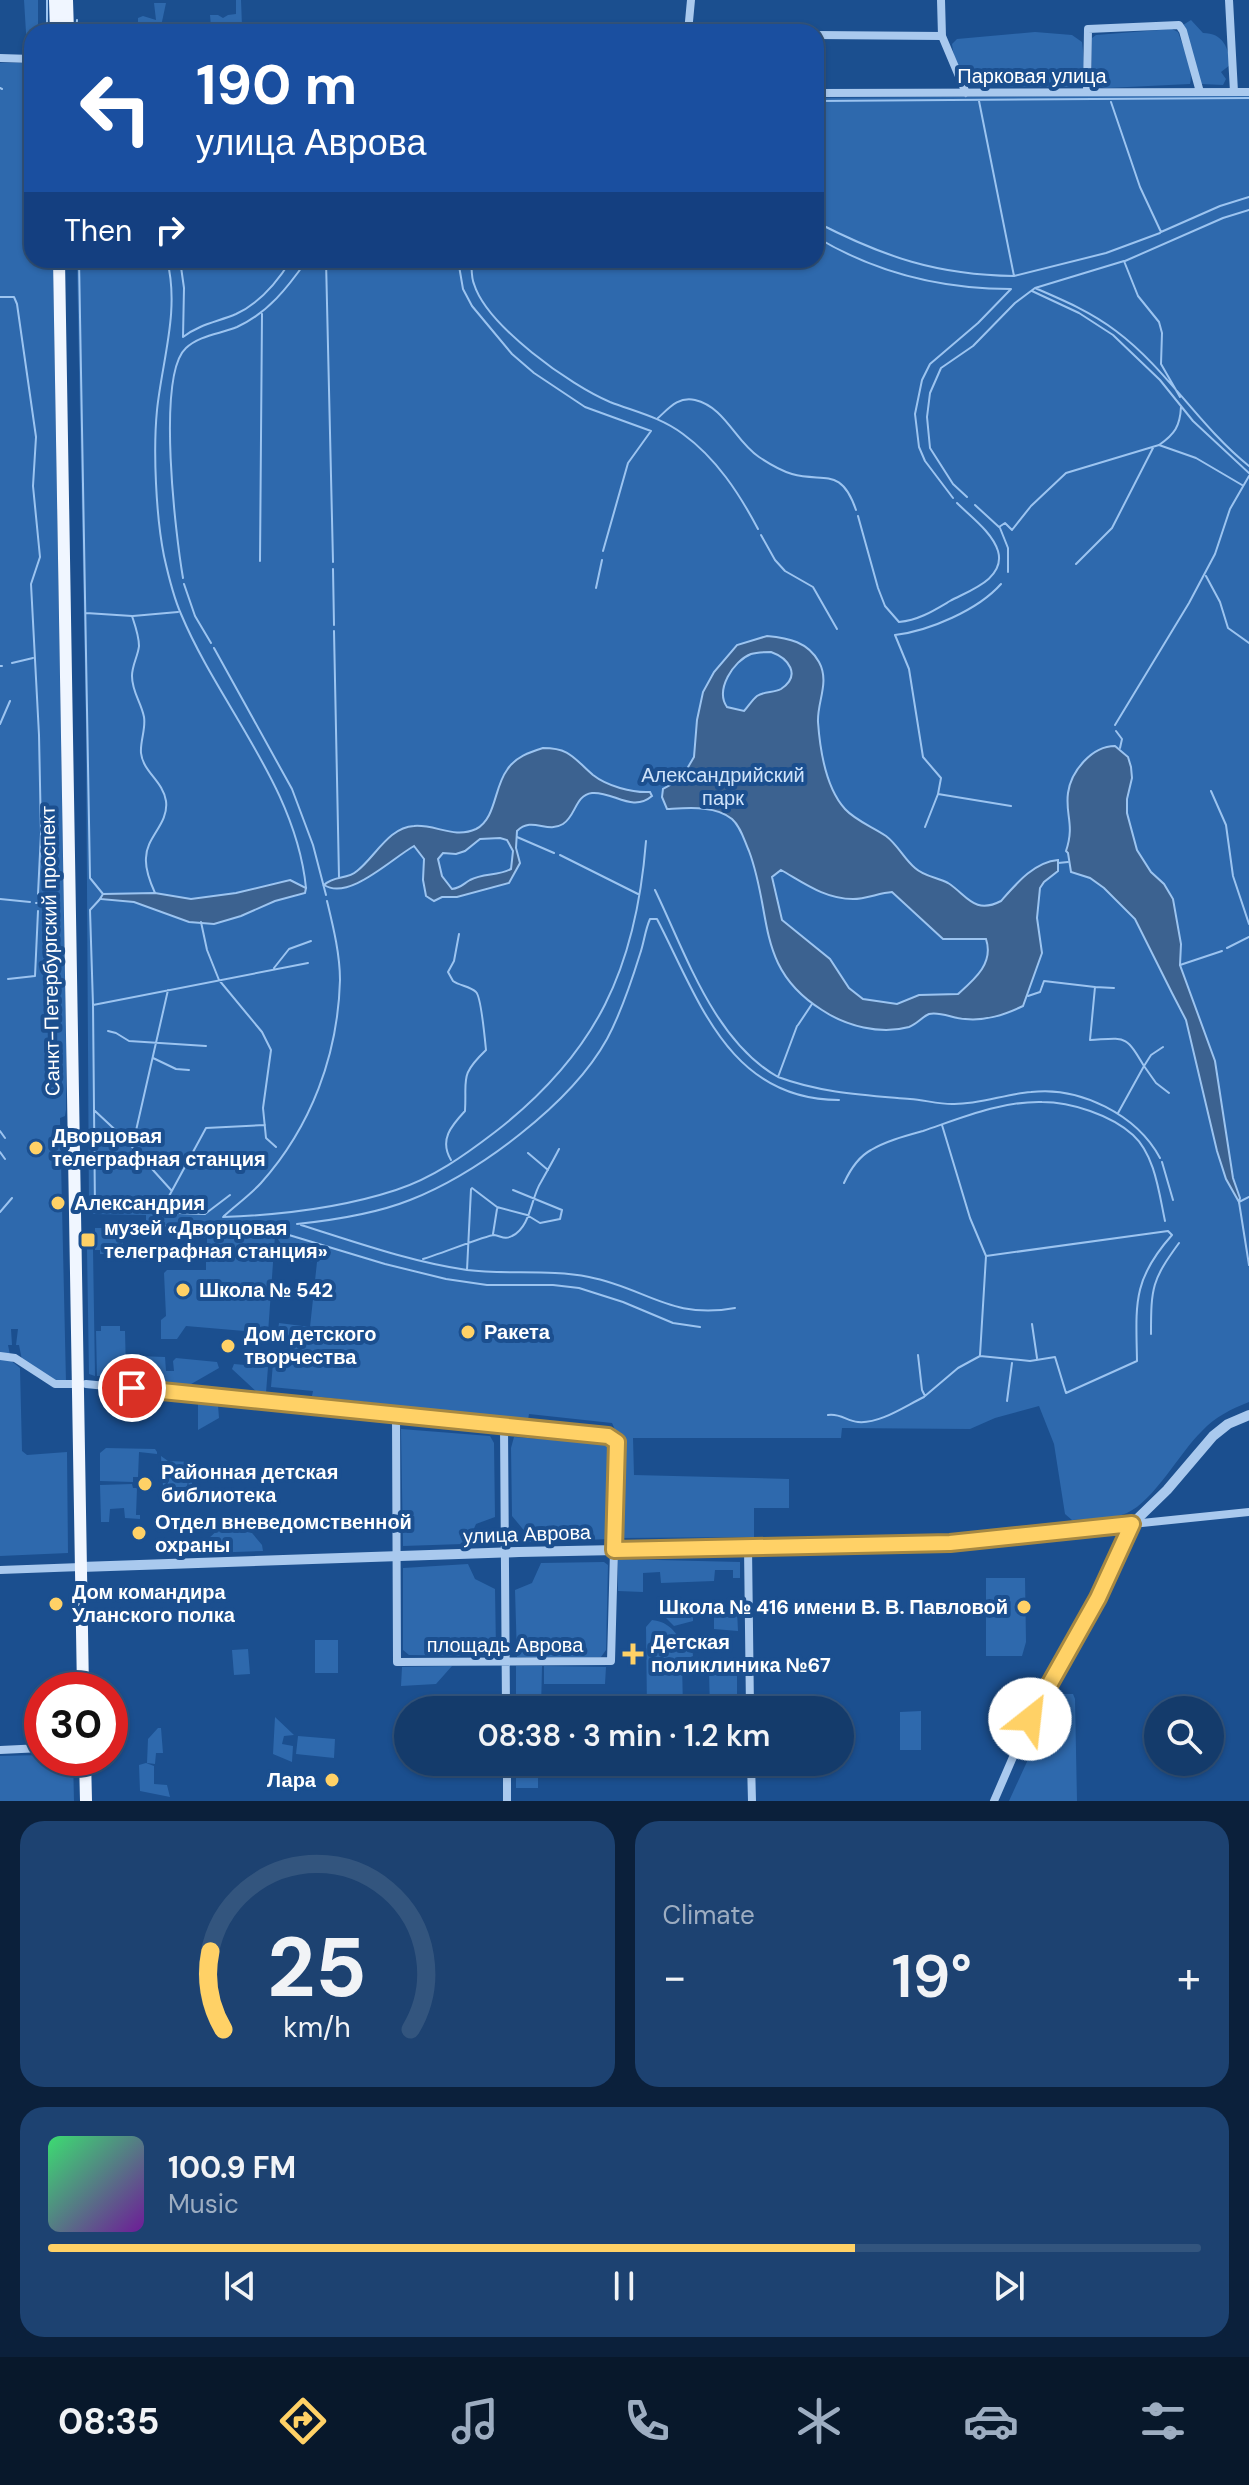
<!DOCTYPE html>
<meta charset="utf-8">
<style>
body{margin:0;font-family:"DM Sans",sans-serif;background:#1d4271;color:#f1f3f6;height:100vh;display:flex;flex-direction:column;font-size:30px;white-space:nowrap}
*{box-sizing:border-box;margin:0}
p{font-size:26px;color:#9dadc1}
.icon{flex:none;width:44px;height:44px;fill:none;stroke:currentColor;stroke-width:2;stroke-linecap:round;stroke-linejoin:round}
.map{position:relative;height:1801px;overflow:hidden}
.panel{display:flex;flex-direction:column;gap:20px;padding:20px;background:#0b203b;flex:1}
.panel>*{flex:none}
.banner{position:absolute;left:24px;top:24px;width:800px;height:244px;border-radius:24px;box-shadow:0 2px 6px #0004,0 0 0 2px #33557e;background:#1a4fa0;color:#fff;overflow:hidden}
.fabs{position:absolute;left:1144px;top:1696px;display:grid;gap:16px}
.fabs a{display:grid;place-items:center;width:80px;height:80px;border-radius:50%;background:#143b6b;box-shadow:0 2px 6px #0004,0 0 0 2px #33557e;font-size:40px}
.speed{position:absolute;left:24px;top:1672px;display:flex;gap:16px;font-size:40px;font-weight:700;text-align:center}
.speed>*{display:grid;place-content:center;width:104px;height:104px;border-radius:50%;background:#143b6b;box-shadow:0 2px 6px #0004,0 0 0 2px #33557e;line-height:1}
.speed .limit{border:12px solid #d22;background:#fff;color:#111}
.pin{position:absolute;display:grid;place-items:center;width:68px;height:68px;color:#fff;margin:-34px;border:4px solid #fff;border-radius:50%;box-shadow:0 2px 8px #0007}
.me{position:absolute;width:88px;margin:-44px;rotate:29deg;stroke-linejoin:round;filter:drop-shadow(0 0 6px #0008)}
.turn{display:flex;align-items:center;gap:28px;height:168px;padding:0 40px;font-size:36px}
.turn .icon{width:104px;height:104px;stroke-width:2.5}
.turn b{display:block;font-size:56px;line-height:68px}
.then{display:flex;align-items:center;height:76px;padding:0 40px;background:#0003;gap:16px;font-size:30px}
.big{font-size:60px;font-weight:600;line-height:1.1}
.panel .card{flex:1;display:flex;flex-direction:column;justify-content:center;gap:12px;min-width:0;padding:0 28px;border-radius:24px;background:#1d4271}
.panel .dial{align-items:center;gap:0}
.dial svg{height:208px;overflow:visible;fill:none;stroke:#33557e;stroke-width:7;stroke-linecap:round;text-anchor:middle}
.dial text{fill:#f1f3f6;stroke:none}
.song{display:flex;align-items:center;gap:24px}
.cover{width:96px;height:96px;border-radius:12px;background:linear-gradient(135deg,hsl(140 70% 55%),hsl(280 70% 35%))}
.played{height:8px;border-radius:4px;background:linear-gradient(90deg,#ffd166 70%,#33557e 70%)}
.keys{display:flex;justify-content:space-around;direction:ltr}
.heat{display:flex;justify-content:space-between;align-items:center;font-size:44px;direction:ltr}
.panel .tiles{flex:1;display:grid;gap:20px;grid-template-columns:1fr 1fr}
.card:last-child{grid-column:span 2}
.trip{position:absolute;left:394px;top:1696px;width:460px;height:80px;border-radius:40px;background:#143b6b;box-shadow:0 2px 6px #0004,0 0 0 2px #33557e;font-weight:600;line-height:80px;text-align:center}
.dock{display:flex;height:128px;justify-content:space-around;align-items:center;background:#08182b;color:#9dadc1}
.dock .icon{width:56px;height:56px}
.dock .on{color:#ffd166}
.dock b{font-size:36px;color:#f1f3f6}
.map>svg:first-child{display:block}
.green{fill:#2e69ad}
.water{fill:#3c6290;stroke:#9cc4f0;stroke-width:2;fill-rule:evenodd}
.lines{fill:none;stroke-linecap:round;stroke-linejoin:round}
.stream{stroke:#9cc4f0;stroke-width:2}
.minor{stroke:#a9c9ee;stroke-width:8}
.tertiary{stroke:#a9c9ee;stroke-width:10}
.primary{stroke:#f0f6ff;stroke-width:12}
.route-casing{stroke:#a68842;stroke-width:20}
.route{stroke:#ffd166;stroke-width:14}
.poi-dot{fill:#ffd166;stroke:#1b4f8f;stroke-width:3}
.labels{text-anchor:middle;dominant-baseline:central;stroke-width:8;stroke-linejoin:round;paint-order:stroke}
.street-label{font-size:20px;fill:#fff;stroke:#1b4f8f}
.park-label{font-size:20px;fill:#cfe3fa;stroke:#1b4f8f}
.poi-label{font-size:20px;font-weight:bold;fill:#fff;stroke:#1b4f8f;text-anchor:start}
</style>
<div class="map">
<svg width="1249" height="1801" viewBox="0 0 1249 1801">
<rect width="100%" height="100%" fill="#1b4f8f"/>
<path class="green" d="M24,0h14v32h-6v19l-5,-2z
M236,0h5l1,26 -31,1 -1,-12h8l5,3 5,-3 8,-1z
M154,3h12l-6,28 -44,1v-6l5,-4h17v-4l5,-2 13,4z
M1191,20l12,13c20,0 26,15 27,32l-9,7 5,7 -3,6 -22,-1 -18,-59z
M1172,29l6,3c5,15 16,37 12,52l-83,4 -11,-2 -4,-4v-44l4,-3z
M1035,32l37,3 10,7c2,18 6,38 -13,45l-94,-1c-15,-10 -21,-24 -23,-42l5,-5z
M0,63h25l-2,6 9,1v190h21l13,782v68l-1,6 -5,2 6,264h-10l-34,-22 -3,-15h-3l2,-16h-7l1,16h-4l2,10 -10,-1z
M1249,95v1307c-18,7 -34,15 -47,29 -22,21 -48,70 -75,82 -16,7 -39,5 -55,7l-7,-6 -11,-70 -15,-38 -44,12 -25,11 -128,-1 -1,10h-208l1,37 155,4v29h-35v29l-135,1v-100l-7,-15 -83,-9 -1,6 -216,-24 1,-5 -42,-4 2,-24 18,1 3,-25 -17,-1 2,-15 31,4 7,-65 -34,-4 1,-10 -9,-13 -7,98 -82,-7 -9,13h-16v-19l5,-4 -2,-43 3,-3h39v-8h4v-16l-3,-1v-7l-33,-1 -6,-5 -29,-1 -9,6 -1,-13 17,2v-11l-52,-1 -5,-3 -3,-484 -9,-467h739v-162z
M95,1228h28v21l-4,1v4h-19v-4h-5z
M87,1249h6l2,127 -6,-2z
M101,1326h19v5h5l1,41 -4,6 -25,-2 -1,-45h5z
M137,1356l28,1 1,14h8l-1,-10 3,-3 41,4 2,6 -33,19 -53,-6 -2,-16z
M0,1358l9,1 11,9 2,83 5,4 40,-3 1,101 -68,3z
M234,1364l34,3 -2,26 -7,1 -27,-25z
M198,1404l20,1 1,13 -21,12z
M401,1429l89,7 4,7 1,74 -19,7 -7,16 -6,4 -60,2z
M514,1437l91,7 5,4v91l-84,3 -4,-3 5,-5 -15,-18 -1,-68z
M106,1448l49,1 2,3v2l-18,-2 -1,25h-5v5l-33,-1v-28z
M161,1456l7,5 1,6 1,-6 21,1 -4,6 7,-6 -2,23 -3,2 -1,-7 -1,7h-21l3,-7 -6,6z
M132,1484l1,4h4l-1,27h4v4l-15,-1 -1,-10 -14,1 -1,13h-8l-1,-37z
M234,1515h3l25,30 1,6 -57,2 2,-14z
M618,1559l122,3v16h-7v-8h-18l-1,11 -53,2 -1,-11 -17,1v19l-25,-1z
M604,1562l4,3 -2,85 -5,7h-84l-2,-67 17,-7 9,-20z
M468,1564l7,15 20,10 1,60 -5,7 -82,-1 -6,-5v-82z
M986,1578h39l1,64 -4,14h-36z
M693,1603v18l-19,5 -8,-8 -2,-12 6,-2z
M737,1610l1,21 -24,-2v-13z
M652,1620c25,3 23,21 40,27l1,9 -11,5 1,49h-36l-1,-83z
M315,1640h23v33h-23z
M248,1649l2,25 -16,1 -2,-25z
M452,1666l-16,18 -35,2 1,-19z
M516,1666h26l-1,44h-25z
M544,1666l62,1 -1,17h-61z
M715,1666l22,3v41h-27l-1,-38z
M1058,1694h15l2,5 2,102h-68z
M921,1711v39h-21v-38z
M275,1717l19,18 -10,1 -2,8 11,2 -1,16 -19,-8z
M158,1728h3l2,25h-7l-1,11 -8,-1 1,-24z
M298,1736l37,3 -1,19 -38,-4z
M42,1755v3h31l1,43h-74v-45z
M516,1762h22v26h-22z
M146,1763l8,3v18l13,1 3,12 -30,-6 -1,-26z"/>
<path class="water" d="M767,636c22,2 41,6 52,26 11,20 -2,40 -1,60 2,28 8,66 27,87 11,12 28,18 41,27 12,9 18,23 29,32 10,9 22,9 33,15 19,12 26,32 53,18 15,-17 33,-39 57,-41v11l-14,11 -4,6 -3,30 5,35 -19,53c-19,9 -37,15 -58,13 -11,0 -25,-8 -36,-5 -7,3 -12,10 -20,13 -29,8 -63,-1 -87,-17 -67,-42 -49,-95 -73,-159 -5,-11 -8,-24 -17,-32 -16,-14 -45,-11 -65,-10l-5,-12 1,-8 18,-10 13,-22 3,-37 6,-28 11,-20 23,-27zM771,652c17,6 31,23 10,37 -7,4 -17,2 -24,7 -5,4 -9,11 -13,15l-17,-4c-12,-17 6,-46 24,-53 6,-2 14,-2 20,-2zM781,870c23,13 44,29 72,29 13,0 26,-6 39,-7l51,47h43c8,24 -11,40 -28,55l-39,1 -22,9 -34,-5 -14,-11 -19,-29 -48,-39 -10,-43z
M1115,746l13,11 3,10 1,11 -5,21v14l10,37 14,22 13,12 9,15 8,45 -1,21 35,96 18,117 7,20 -1,4 -13,-23 -9,-28 -31,-131 -14,-27 -37,-74 -31,-31 -14,-10 -19,-6 -3,-19 -2,-2c9,-27 -1,-36 2,-58 3,-22 24,-47 47,-47z
M543,748c28,0 31,11 50,27 14,11 39,18 57,17l2,4c-20,17 -39,-5 -60,-3 -17,2 -16,23 -29,31 -16,10 -31,-8 -46,7l-1,17 4,15 -11,20 -52,14h-15l-8,4 -8,-5 -3,-16 1,-21 -10,-13c-23,13 -65,55 -90,39 10,-10 23,-5 33,-14 18,-14 32,-44 57,-45 21,-2 40,13 62,3 20,-10 18,-42 31,-59 8,-13 23,-18 36,-22zM500,838l7,2 6,11 -2,18c-13,7 -28,4 -41,11 -7,4 -9,8 -18,9l-10,-13 -4,-17 5,-6 13,1 9,-3 15,-12z
M290,880l16,8 -1,5 -30,8 -34,15 -27,8 -25,-2 -55,-20 -34,-3 3,-5 52,-1 36,6 45,-6z"/>
<g class="lines">
<path class="stream" d="M47,0v32
M76,32l1,-12
M0,88l2,1
M816,101l433,-3
M1111,102l29,85 21,45 59,-26 29,-9
M816,222c68,35 121,53 198,54l-35,-175
M816,237c60,36 125,52 195,52l-33,34 -48,41 -8,16 -7,34 4,33 6,14 28,37
M79,260l11,618 13,16
M167,260c13,50 -5,101 -10,150 -4,41 -1,106 7,146 4,18 9,40 17,58 38,91 115,172 125,274
M180,260l4,28 -1,49c17,-13 34,-15 53,-23 24,-11 42,-33 55,-54
M326,260l7,302
M458,260l5,29 9,17 40,48 22,19 51,34 66,24 -23,32 -25,88
M471,260c1,8 0,17 3,24 13,42 97,102 136,118 26,10 50,15 73,32 33,24 56,59 75,95
M1125,261l98,-43 26,-8
M1014,276l92,-23 54,-20
M1035,288c28,12 56,24 81,43 51,38 83,95 133,135
M1032,291l47,22 34,22 47,45 33,41 56,52
M0,297h14l3,7 19,133 -3,49 7,71 -9,27 8,151 2,98 -3,61
M658,418c11,-10 21,-22 37,-18 30,7 40,41 64,57 9,6 23,14 33,17 32,9 49,-8 64,36
M1159,445l37,13 46,27
M967,497l-14,-13 -23,-36 -3,-31 3,-24 11,-25 32,-22 42,-43 20,-15 89,-27 14,35 21,26 3,11 -1,31 19,33
M975,505l24,22 6,-4 7,7 19,-24 35,-33 93,-28c16,-11 21,-19 22,-38
M858,516l20,72 7,18 14,16c20,-2 34,-11 51,-21 18,-10 56,-22 48,-50 -6,-19 -27,-34 -41,-48
M1000,528l8,20v24
M761,535l14,25 10,11 28,16 24,42
M260,561l2,-247
M1076,564l36,-36 41,-80
M333,569l1,56
M1206,576l14,26 8,26 21,15
M183,578c-7,-40 -27,-203 3,-230 14,-13 34,-14 51,-21 31,-14 51,-40 70,-67
M184,584l11,32 16,27
M596,588l6,-28
M86,613l46,3c3,9 7,20 7,30 -1,10 -7,19 -7,30 0,16 9,26 12,41 2,12 -4,24 -3,36 2,19 22,28 25,48 3,23 -20,36 -20,57 -1,12 4,24 9,35
M133,616l45,-4
M334,631l5,246
M214,648l78,141 21,56 13,50
M12,663l21,-5
M0,666h2
M0,724l10,-23
M1115,725l74,-122 26,-49 15,-45 19,-33
M1116,731l6,8 -2,9
M1211,791l15,34 7,51 16,48
M938,794l73,12
M925,827l13,-33 3,-16 -18,-21 -14,-88 -14,-34c34,-4 83,-25 106,-51
M517,837l37,16
M560,855l78,39
M1058,863l10,-1
M655,890c31,64 59,151 123,187l19,-51
M101,898l-11,12 3,95 2,205 110,4 25,-19
M0,899l30,3
M36,903l15,-1
M201,922l6,28 12,30 43,52 9,18 -8,58 3,30 10,9
M1227,948l22,-11
M1180,965l42,-14
M274,968l15,-19 22,-8
M8,979l27,-3 3,-65
M1095,987l19,1
M1028,996l12,-4 4,-11 51,6 -5,53c36,-2 35,-6 54,26l-26,47
M93,1005l215,-42
M798,1025l14,-21
M108,1031l8,2 13,8 77,5
M1163,1047l-12,8 -7,11 12,17 13,10
M153,1058l23,11 13,1
M778,1077c43,16 86,18 132,22 14,1 28,5 42,5 26,1 53,-10 79,-12 49,-6 106,23 129,66
M94,1110l31,29 10,-4 33,-145
M942,1125l28,93 16,38 -6,99
M0,1131l5,7
M125,1139l46,51
M0,1152l5,7
M528,1153l20,17
M451,1160c-12,-20 0,-34 14,-49 2,-33 -6,-35 21,-61 -1,-10 -5,-54 -10,-58 -6,-6 -16,-6 -23,-11l-5,-9 6,-11 5,-27
M1162,1162l11,38
M844,1183c6,-13 14,-26 27,-33 15,-9 34,-14 52,-19 38,-13 78,-30 119,-29 29,0 69,13 91,33 22,20 26,58 32,86
M472,1188l25,19 30,8 13,8 20,-4 2,-9 -49,-20
M1249,1197l-10,5 10,63
M168,1198l38,-70 59,-3
M0,1212l12,-14
M224,1216c12,-11 26,-21 37,-33 50,-56 77,-128 79,-203 0,-26 -7,-54 -13,-79
M223,1217c58,-2 118,-9 173,-27 37,-12 69,-35 99,-58 102,-79 141,-164 151,-291
M133,1223l2,2 144,7 106,32 61,15 41,6h66l26,3 44,14 50,21 27,4
M297,1224c38,-4 78,-10 113,-24 68,-27 161,-96 197,-161 14,-26 24,-56 33,-85 4,-11 5,-24 10,-35h7c42,81 72,181 182,181
M301,1225c54,17 110,37 166,45 40,5 82,-1 122,7 57,11 82,43 146,31
M493,1234l4,-25
M423,1259c12,-3 64,-24 71,-24 7,1 11,5 18,1 19,-9 19,-39 29,-54 6,-11 12,-21 18,-33
M467,1270l4,-81
M1032,1324l5,34
M1151,1334c0,-47 1,-54 28,-91
M918,1355l4,35 3,6 33,-28 22,-12 50,5 25,-4 11,36 71,-32c-1,-57 -5,-81 35,-126l-4,-4 -182,25
M1007,1401l5,-38
M828,1415c12,-2 19,6 30,7 22,2 47,-16 66,-25"/>
<path class="minor" d="M941,0l1,36 24,57
M1229,0l5,92
M688,32l3,-32
M816,35l126,1
M0,58l32,1
M1087,92l1,-63 91,-4 4,6 17,61
M816,93l433,-1
M0,1356l15,2 40,26h23
M86,1384l522,52 9,6 -6,219 -214,1 -1,-247
M504,1426l2,284
M748,1547l2,163
M0,1570l81,-3
M0,1750l42,-2
M507,1762v39
M751,1762l1,39
M994,1801l29,-67 75,-136 34,-74 117,-12"/>
<path class="tertiary" d="M81,1567l438,-15 431,-9 182,-19 35,-34 46,-54 15,-12 21,-9"/>
<path class="primary" d="M55,0l1,32
M67,0l1,32
M59,260l24,1430
M85,1758l1,43"/>
</g>
<g class="lines">
<defs>
<path id="route" d="M132,1388l476,48 9,6 -3,108 336,-7 182,-19 -34,74 -68,121"/>
</defs>
<use href="#route" class="route-casing"/>
<use href="#route" class="route"/>
</g>
<g class="poi-dot">
<circle cx="36" cy="1148" r="8"/>
<circle cx="58" cy="1203" r="8"/>
<rect x="80" y="1232" width="16" height="16" rx="4"/>
<circle cx="183" cy="1290" r="8"/>
<circle cx="468" cy="1332" r="8"/>
<circle cx="228" cy="1346" r="8"/>
<circle cx="145" cy="1484" r="8"/>
<circle cx="139" cy="1533" r="8"/>
<circle cx="56" cy="1604" r="8"/>
<circle cx="1024" cy="1607" r="8"/>
<path d="M629 1642h8v8h8v8h-8v8h-8v-8h-8v-8h8z"/>
<circle cx="332" cy="1780" r="8"/>
</g>
<g class="labels">
<g class="street-label">
<text x="1032" y="76">Парковая улица</text>
<text transform="translate(50 951) rotate(-91)">Санкт-Петербургский проспект</text>
<text transform="translate(527 1534) rotate(-2)">улица Аврова</text>
<text x="505" y="1645">площадь Аврова</text>
</g>
<g class="park-label">
<text x="723" y="775">Александрийский<tspan x="723" dy="23">парк</tspan></text>
</g>
<g class="poi-label">
<text x="52" y="1136">Дворцовая<tspan x="52" dy="23">телеграфная станция</tspan></text>
<text x="74" y="1203">Александрия</text>
<text x="104" y="1228">музей «Дворцовая<tspan x="104" dy="23">телеграфная станция»</tspan></text>
<text x="199" y="1290">Школа № 542</text>
<text x="484" y="1332">Ракета</text>
<text x="244" y="1334">Дом детского<tspan x="244" dy="23">творчества</tspan></text>
<text x="161" y="1472">Районная детская<tspan x="161" dy="23">библиотека</tspan></text>
<text x="155" y="1522">Отдел вневедомственной<tspan x="155" dy="23">охраны</tspan></text>
<text x="72" y="1592">Дом командира<tspan x="72" dy="23">Уланского полка</tspan></text>
<text x="1008" y="1607" text-anchor="end">Школа № 416 имени В. В. Павловой</text>
<text x="651" y="1642">Детская<tspan x="651" dy="23">поликлиника №67</tspan></text>
<text x="316" y="1780" text-anchor="end">Лара</text>
</g>
</g>
</svg>
<div class="fabs">
<a><svg class="icon" aria-label="search" viewBox="0 0 24 24"><circle cx="10" cy="10" r="6"/><path d="M15 15l6 6"/></svg></a>
</div>
<div class="speed"><div class="limit">30</div></div>
<div class="pin" style="left:132px;top:1388px;background:#d93025"><svg class="icon" aria-label="arrive" viewBox="0 0 24 24"><path d="M6 21V4h12l-3 4 3 4H6"/></svg></div>
<svg class="me" style="left:1030px;top:1719px" viewBox="-20 -20 40 40"><circle r="19" fill="#fff"/><path d="M0-13L10 11 0 6-10 11z" fill="#ffd166"/></svg>
<div class="trip">08:38 · 3 min · 1.2 km</div>
<div class="banner">
<div class="turn"><svg class="icon" aria-label="left" viewBox="0 0 24 24"><path d="M17 20v-9H6M10 6l-5 5 5 5"/></svg><div><b>190 m</b>улица Аврова</div></div>
<div class="then">Then<svg class="icon" aria-label="right" viewBox="0 0 24 24"><path d="M7 20v-9h11M14 6l5 5-5 5"/></svg></div>
</div>
</div>
<section class="panel">
<div class="tiles">
<div class="card dial"><svg viewBox="0 0 100 80">
<path d="M14 69A42 42 0 1 1 86 69"/>
<path d="M14 69A42 42 0 0 1 9 39" stroke="#ffd166"/>
<text x="50" y="56" font-size="32" font-weight="700">25</text>
<text x="50" y="72" font-size="11">km/h</text>
</svg></div>
<div class="card"><p>Climate</p>
<div class="heat"><a>−</a><b class="big">19°</b><a>+</a></div>
</div>
<div class="card">
<div class="song"><i class="cover"></i><div><b>100.9 FM</b><p>Music</p></div></div>
<div class="played"></div>
<div class="keys"><svg class="icon" aria-label="previous" viewBox="0 0 24 24"><path d="M18 5L8 12l10 7zM5 5v14"/></svg><svg class="icon" aria-label="pause" viewBox="0 0 24 24"><path d="M8 5v14M16 5v14"/></svg><svg class="icon" aria-label="next" viewBox="0 0 24 24"><path d="M6 5l10 7-10 7zM19 5v14"/></svg></div>
</div>
</div>
</section>
<nav class="dock">
<b>08:35</b>
<svg class="icon on" aria-label="directions" viewBox="0 0 24 24"><path d="M12 3l9 9-9 9-9-9zM9 14v-3h6M13 9l2 2-2 2"/></svg>
<svg class="icon" aria-label="music" viewBox="0 0 24 24"><path d="M9 18V5l10-2v13"/><circle cx="6" cy="18" r="3"/><circle cx="16" cy="16" r="3"/></svg>
<svg class="icon" aria-label="phone" viewBox="0 0 24 24"><path d="M5 4h4l2 5-3 2q2 4 5 5l2-3 5 2v4C11 20 4 13 5 4z"/></svg>
<svg class="icon" aria-label="climate" viewBox="0 0 24 24"><path d="M12 3v18M4 7l16 10M4 17L20 7"/></svg>
<svg class="icon" aria-label="car" viewBox="0 0 24 24"><path d="M5 17H2v-5l4-1 3-4h7l3 4 3 1v5h-3M9 17h6M6 11h13"/><circle cx="7" cy="17" r="2"/><circle cx="17" cy="17" r="2"/></svg>
<svg class="icon" aria-label="filters" viewBox="0 0 24 24"><path d="M4 7h16M4 17h16"/><circle cx="9" cy="7" r="2"/><circle cx="15" cy="17" r="2"/></svg>
</nav>
